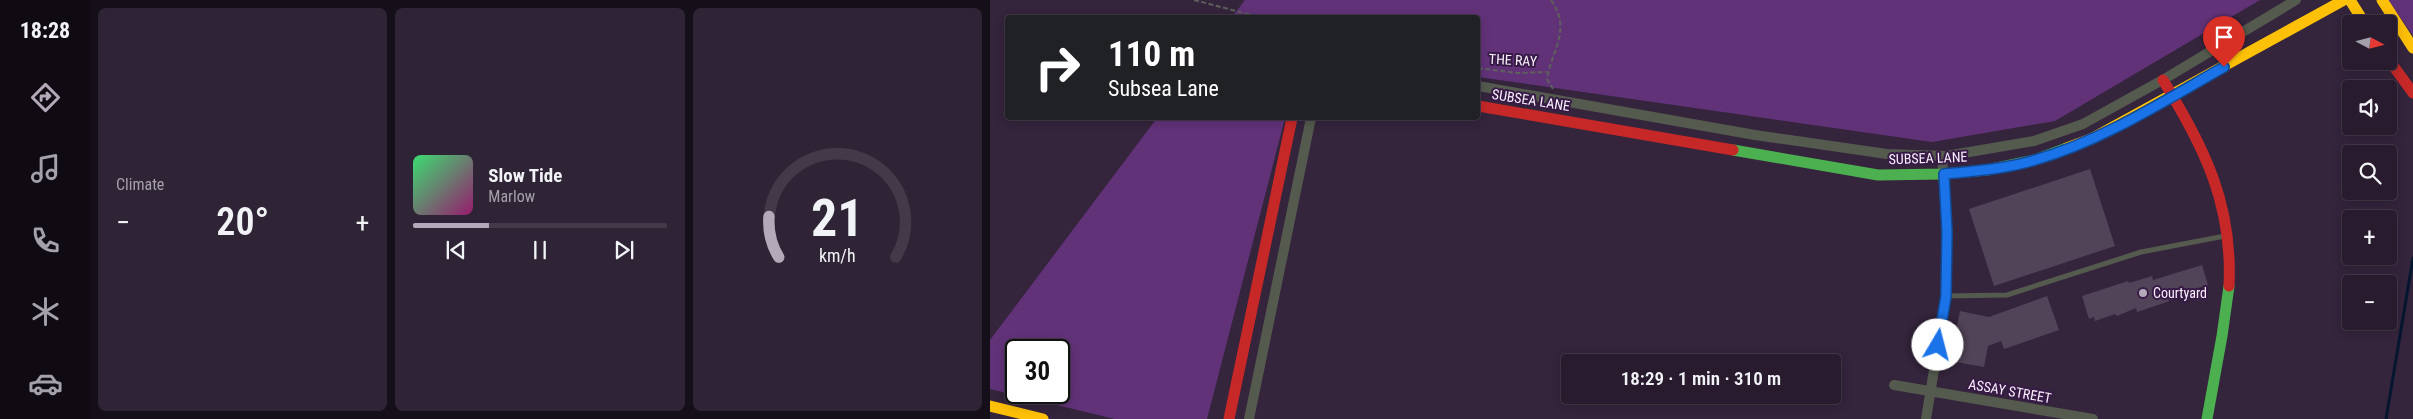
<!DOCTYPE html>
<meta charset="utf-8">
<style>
body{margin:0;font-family:"Roboto Condensed",sans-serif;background:#2f2435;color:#f1f3f6;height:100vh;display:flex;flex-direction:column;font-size:19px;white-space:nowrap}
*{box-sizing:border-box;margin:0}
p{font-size:16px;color:#a4a1aa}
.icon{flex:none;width:28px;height:28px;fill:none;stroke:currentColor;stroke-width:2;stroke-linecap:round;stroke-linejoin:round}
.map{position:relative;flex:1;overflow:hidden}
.details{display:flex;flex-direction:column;gap:8px;padding:8px;background:#150f19;width:900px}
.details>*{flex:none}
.guide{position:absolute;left:15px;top:15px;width:475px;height:105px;border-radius:5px;box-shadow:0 2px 12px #0003,0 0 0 1px #433949;background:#202124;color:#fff;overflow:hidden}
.needle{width:32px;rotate:97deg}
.fabs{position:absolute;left:1352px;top:15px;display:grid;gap:10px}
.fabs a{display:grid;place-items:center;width:55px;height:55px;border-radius:5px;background:#271b2d;box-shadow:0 2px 12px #0003,0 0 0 1px #433949;font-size:25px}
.speed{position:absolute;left:15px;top:339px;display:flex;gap:10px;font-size:25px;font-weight:700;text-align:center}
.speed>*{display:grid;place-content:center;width:65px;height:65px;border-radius:50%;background:#271b2d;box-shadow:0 2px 12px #0003,0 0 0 1px #433949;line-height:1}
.speed .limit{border:2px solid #111;border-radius:8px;background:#fff;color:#111}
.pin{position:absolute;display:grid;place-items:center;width:42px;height:42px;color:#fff;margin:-51px -21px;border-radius:50% 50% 50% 0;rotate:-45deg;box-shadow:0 0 5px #0007}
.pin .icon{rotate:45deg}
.me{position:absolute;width:55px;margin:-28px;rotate:8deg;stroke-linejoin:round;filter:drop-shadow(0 0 4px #0008)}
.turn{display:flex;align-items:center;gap:18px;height:105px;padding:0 20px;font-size:22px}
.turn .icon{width:65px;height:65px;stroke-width:2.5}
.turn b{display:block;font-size:35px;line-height:42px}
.big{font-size:38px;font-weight:600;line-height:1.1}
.details .tile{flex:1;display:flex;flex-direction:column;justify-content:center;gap:8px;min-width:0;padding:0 18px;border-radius:8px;background:#2f2435}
.details .dial{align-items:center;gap:0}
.dial svg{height:130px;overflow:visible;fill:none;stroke:#433949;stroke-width:7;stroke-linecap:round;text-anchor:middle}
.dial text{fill:#f1f3f6;stroke:none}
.song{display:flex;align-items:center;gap:15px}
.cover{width:60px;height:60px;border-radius:8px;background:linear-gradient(135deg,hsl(140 70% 55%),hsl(320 70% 35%))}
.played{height:5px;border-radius:2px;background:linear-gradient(90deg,#b3a9b9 30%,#433949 30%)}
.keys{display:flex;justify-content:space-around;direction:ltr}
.heat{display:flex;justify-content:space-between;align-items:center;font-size:28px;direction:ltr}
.details .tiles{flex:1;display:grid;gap:8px;grid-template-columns:repeat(3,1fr)}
.trip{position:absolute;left:571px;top:354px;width:280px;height:50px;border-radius:5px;background:#271b2d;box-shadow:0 2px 12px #0003,0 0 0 1px #433949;font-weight:600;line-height:50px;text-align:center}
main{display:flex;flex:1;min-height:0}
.menu{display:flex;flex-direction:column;width:90px;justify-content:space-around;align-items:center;background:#100b12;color:#a4a1aa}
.menu .icon{width:35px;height:35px}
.menu .selected{color:#b3a9b9}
.menu b{font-size:22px;color:#f1f3f6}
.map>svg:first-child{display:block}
.green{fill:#623279;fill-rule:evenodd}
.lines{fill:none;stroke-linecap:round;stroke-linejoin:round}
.stream{stroke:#051631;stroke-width:3}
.building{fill:#524458}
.path{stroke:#5e605c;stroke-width:2;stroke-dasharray:5 2.5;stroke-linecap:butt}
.lane{stroke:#545a4d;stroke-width:5}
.street{stroke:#545a4d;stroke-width:10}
.fast{stroke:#4caf50;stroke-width:11}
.slow{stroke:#ffc107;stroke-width:11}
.jam{stroke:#c62828;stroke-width:11}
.route-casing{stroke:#114b97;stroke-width:12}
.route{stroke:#1a73e8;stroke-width:9}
.poi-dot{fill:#b3a9b9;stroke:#381a47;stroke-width:2}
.labels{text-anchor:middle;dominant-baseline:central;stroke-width:4;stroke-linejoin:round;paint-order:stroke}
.street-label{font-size:14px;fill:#f8f1fc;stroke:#381a47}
.poi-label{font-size:14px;fill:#f8f1fc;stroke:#381a47;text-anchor:start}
</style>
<main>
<nav class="menu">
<b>18:28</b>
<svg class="icon selected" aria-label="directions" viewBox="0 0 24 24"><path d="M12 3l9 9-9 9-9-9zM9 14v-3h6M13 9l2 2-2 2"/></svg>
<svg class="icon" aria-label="music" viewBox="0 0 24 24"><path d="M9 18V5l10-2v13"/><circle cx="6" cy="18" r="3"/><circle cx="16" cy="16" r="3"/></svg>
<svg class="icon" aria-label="phone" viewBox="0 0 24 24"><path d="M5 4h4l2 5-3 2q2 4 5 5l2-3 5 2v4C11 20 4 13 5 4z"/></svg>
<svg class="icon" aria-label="climate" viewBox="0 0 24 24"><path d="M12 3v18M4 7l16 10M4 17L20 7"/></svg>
<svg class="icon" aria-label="car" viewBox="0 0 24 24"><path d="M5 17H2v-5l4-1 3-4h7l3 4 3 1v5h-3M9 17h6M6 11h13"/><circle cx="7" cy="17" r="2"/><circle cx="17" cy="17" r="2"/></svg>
</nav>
<section class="details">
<div class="tiles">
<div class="tile"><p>Climate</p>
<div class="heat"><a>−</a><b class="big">20°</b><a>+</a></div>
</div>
<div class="tile">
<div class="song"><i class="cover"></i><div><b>Slow Tide</b><p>Marlow</p></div></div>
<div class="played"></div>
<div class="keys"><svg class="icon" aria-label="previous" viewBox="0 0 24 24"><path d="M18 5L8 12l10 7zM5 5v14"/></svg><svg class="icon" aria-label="pause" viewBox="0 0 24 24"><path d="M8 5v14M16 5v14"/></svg><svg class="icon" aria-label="next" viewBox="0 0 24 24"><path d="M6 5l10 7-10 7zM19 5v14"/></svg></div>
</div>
<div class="tile dial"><svg viewBox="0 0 100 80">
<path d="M14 69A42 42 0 1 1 86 69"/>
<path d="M14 69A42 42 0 0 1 8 44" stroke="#b3a9b9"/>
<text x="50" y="56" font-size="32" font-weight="700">21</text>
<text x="50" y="72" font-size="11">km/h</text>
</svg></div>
</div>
</section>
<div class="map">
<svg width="1423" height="419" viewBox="0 0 1423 419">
<rect width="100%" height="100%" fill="#34243c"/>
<path class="green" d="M255,0h1015l-205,121 -123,21 -454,-65v-59l-246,-1z
M1398,0h25v36z
M167,118h128l-78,301h-92l-125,-30v-49zM26,350h43v42h-43z"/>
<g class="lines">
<path class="stream" d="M1396,419l27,-161"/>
</g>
<path class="building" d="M1100,169l25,77 -121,40 -25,-77z
M1212,265l6,20 -14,4 1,4 -21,3 -7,6 -30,10 -1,-4 -19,8 -2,-2 -20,7 -1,-4 -5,2 -7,-23 46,-15 1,2 23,-7 1,4z
M1057,296l12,34 -55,19 -3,-8 -13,5 -4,21 -34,-6 10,-50 29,6z"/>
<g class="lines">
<path class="path" d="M204,0l69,18
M561,0c21,30 1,49 -4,79l6,10
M488,68l39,5 30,-1"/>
<path class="lane" d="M956,296l61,-1 134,-43 84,-16"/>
<path class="street" d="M488,86l277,49 132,19 59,2 88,-15 49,-17 83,-46 130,-78
M904,385l199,34
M259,419l62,-301
M936,419l20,-123 1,-64 -5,-76"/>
<path class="fast" d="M743,150l145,25 66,-1 43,-4 48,-10 32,-12
M1217,419l15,-83 7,-50"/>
<path class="slow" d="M1360,0l15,24
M1392,0l31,48
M1077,148l24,-9 253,-139
M0,406l53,13"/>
<path class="jam" d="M1399,60l24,33
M1173,80c41,68 70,123 66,206
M488,106l255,44
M239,419l63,-301"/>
</g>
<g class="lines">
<defs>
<path id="route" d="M948,345l8,-49 1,-64 -3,-58c31,-3 62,-5 91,-14 67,-19 129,-59 189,-93"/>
</defs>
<use href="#route" class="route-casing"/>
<use href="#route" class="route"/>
</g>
<circle class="poi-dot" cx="1153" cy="293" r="5"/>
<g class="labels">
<g class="street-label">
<text transform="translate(523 60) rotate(3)">THE RAY</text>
<text transform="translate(541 100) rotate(9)">SUBSEA LANE</text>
<text transform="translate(938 158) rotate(-2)">SUBSEA LANE</text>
<text transform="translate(1020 391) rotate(10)">ASSAY STREET</text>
</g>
<g class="poi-label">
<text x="1163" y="293">Courtyard</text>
</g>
</g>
</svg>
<div class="fabs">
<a><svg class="needle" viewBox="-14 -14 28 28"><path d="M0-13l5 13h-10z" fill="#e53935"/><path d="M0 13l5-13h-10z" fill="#a4a1aa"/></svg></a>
<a><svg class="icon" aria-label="sound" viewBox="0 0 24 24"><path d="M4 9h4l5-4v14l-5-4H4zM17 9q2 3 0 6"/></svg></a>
<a><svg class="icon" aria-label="search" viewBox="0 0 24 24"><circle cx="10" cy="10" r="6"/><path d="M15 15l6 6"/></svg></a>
<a>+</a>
<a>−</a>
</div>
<div class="speed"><div class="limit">30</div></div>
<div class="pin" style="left:1234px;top:67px;background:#d93025"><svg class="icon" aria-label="arrive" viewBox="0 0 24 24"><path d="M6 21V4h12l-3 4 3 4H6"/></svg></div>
<svg class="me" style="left:948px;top:345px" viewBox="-20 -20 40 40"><circle r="19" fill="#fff"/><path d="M0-13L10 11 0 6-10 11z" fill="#1a73e8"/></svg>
<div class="trip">18:29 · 1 min · 310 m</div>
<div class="guide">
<div class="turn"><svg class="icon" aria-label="right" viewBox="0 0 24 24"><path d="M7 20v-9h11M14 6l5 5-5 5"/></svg><div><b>110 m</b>Subsea Lane</div></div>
</div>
</div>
</main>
